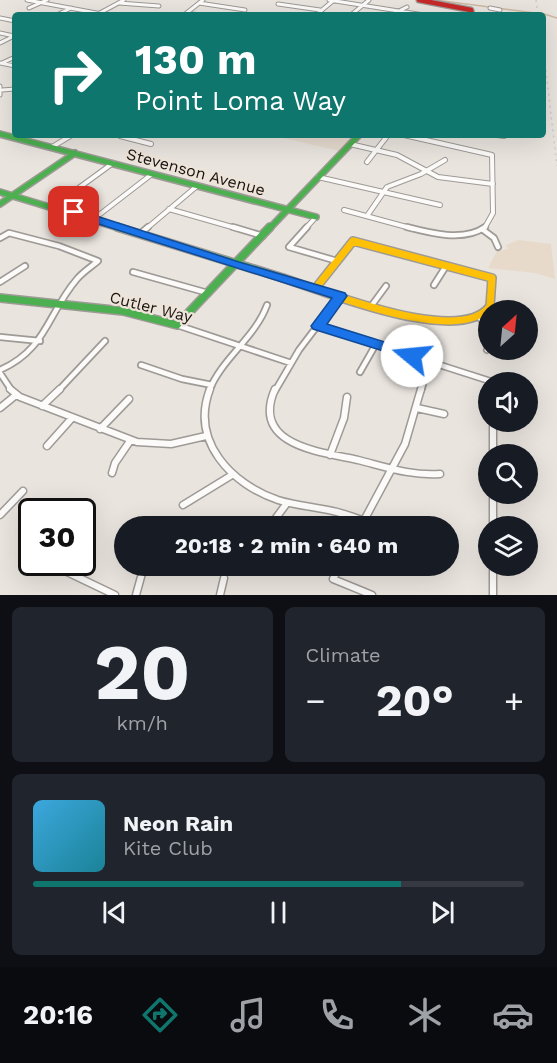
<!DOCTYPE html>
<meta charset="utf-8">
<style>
body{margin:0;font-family:"Work Sans",sans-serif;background:#20242c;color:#f1f3f6;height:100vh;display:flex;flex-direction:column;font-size:22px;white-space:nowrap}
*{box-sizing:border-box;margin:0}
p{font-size:20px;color:#9ea1a6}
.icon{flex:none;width:33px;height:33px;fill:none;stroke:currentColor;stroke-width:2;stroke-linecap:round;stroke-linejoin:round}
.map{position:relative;height:595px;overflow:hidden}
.sheet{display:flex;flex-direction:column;gap:12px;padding:12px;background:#0d0f14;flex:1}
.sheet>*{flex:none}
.banner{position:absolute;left:12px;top:12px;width:534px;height:126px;border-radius:6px;box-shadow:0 6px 24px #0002;background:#0f766e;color:#fff;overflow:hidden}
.needle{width:39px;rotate:27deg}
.controls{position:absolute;left:478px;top:300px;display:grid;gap:12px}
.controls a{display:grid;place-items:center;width:60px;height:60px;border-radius:50%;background:#171b24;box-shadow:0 6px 24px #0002;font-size:30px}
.speed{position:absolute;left:18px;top:498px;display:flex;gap:12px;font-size:30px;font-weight:700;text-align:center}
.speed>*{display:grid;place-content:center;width:78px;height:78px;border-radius:50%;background:#171b24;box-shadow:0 6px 24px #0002;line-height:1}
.speed .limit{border:3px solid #111;border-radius:9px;background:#fff;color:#111}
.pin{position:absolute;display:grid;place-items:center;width:51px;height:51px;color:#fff;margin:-26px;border-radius:12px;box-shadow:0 3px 9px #0006}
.me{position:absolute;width:66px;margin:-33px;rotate:287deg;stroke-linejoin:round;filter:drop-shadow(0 0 4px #0008)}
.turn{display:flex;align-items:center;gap:21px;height:126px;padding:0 24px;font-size:27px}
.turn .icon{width:78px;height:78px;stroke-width:2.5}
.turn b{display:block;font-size:42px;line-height:51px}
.big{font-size:45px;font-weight:700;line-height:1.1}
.sheet .card{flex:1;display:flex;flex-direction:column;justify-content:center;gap:9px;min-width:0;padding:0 21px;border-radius:9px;background:#20242c}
.sheet .dial{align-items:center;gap:0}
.dial b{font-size:78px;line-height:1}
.song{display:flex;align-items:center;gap:18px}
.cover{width:72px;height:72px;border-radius:9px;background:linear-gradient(135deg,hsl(200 70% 55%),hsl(190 70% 35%))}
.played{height:6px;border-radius:3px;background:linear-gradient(90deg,#0f766e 75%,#363941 75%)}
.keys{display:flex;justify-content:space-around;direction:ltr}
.heat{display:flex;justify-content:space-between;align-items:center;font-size:33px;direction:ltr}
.sheet .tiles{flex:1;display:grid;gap:12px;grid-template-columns:1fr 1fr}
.card:last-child{grid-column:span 2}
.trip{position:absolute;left:114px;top:516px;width:345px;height:60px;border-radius:30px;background:#171b24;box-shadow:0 6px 24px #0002;font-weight:700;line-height:60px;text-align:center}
.dock{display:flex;height:96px;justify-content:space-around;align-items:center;background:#090b0e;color:#9ea1a6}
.dock .icon{width:42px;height:42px}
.dock .active{color:#0f766e}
.dock b{font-size:27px;color:#f1f3f6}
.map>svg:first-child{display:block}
.built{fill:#e5dace}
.green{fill:#e8daca}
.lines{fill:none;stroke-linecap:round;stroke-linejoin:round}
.stream{stroke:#ceb9a2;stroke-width:1.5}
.street-far3-casing{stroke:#9e9a96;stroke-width:5}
.street-far2-casing{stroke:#9e9a96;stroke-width:6}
.street-far1-casing{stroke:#9e9a96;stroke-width:8}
.street-casing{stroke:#9e9a96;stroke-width:9}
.fast-far1-casing{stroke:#9e9a96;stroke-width:8}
.fast-casing{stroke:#9e9a96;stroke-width:10}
.slow-casing{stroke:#9e9a96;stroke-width:10}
.jam-casing{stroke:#9e9a96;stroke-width:7}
.street-far3{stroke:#fcfbfa;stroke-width:3}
.street-far2{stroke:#fcfbfa;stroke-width:4}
.street-far1{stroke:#fcfbfa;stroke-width:4.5}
.street{stroke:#fcfbfa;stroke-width:6}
.fast-far1{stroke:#4caf50;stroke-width:5}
.fast{stroke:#4caf50;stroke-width:7}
.slow{stroke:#ffc107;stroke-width:7}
.jam{stroke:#c62828;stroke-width:4.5}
.rail{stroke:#cdcbca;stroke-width:1.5;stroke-dasharray:2 4;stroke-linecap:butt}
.route{fill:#1a73e8;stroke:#114b97;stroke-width:1.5}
.labels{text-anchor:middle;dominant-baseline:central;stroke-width:4.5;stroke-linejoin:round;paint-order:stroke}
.street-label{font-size:16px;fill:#191512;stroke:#eee4d9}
</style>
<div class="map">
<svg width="557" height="595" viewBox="0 0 557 595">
<rect width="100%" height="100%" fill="#e9e4de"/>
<path class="built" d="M271,135h84l-16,16z"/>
<path class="green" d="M519,240l32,4 4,35 -20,-6 -47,-5 9,-17 11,-2 -2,-4z"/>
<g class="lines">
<path class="stream" d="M436,0l99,13
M541,13l16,5"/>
<defs>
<path id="street-far3" d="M27,0l80,15
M329,0l95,15
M119,3l40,3
M199,3l46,7
M278,4l42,6
M29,8l18,-8
M490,8l10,2
M399,11l8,-4
M187,13l12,2
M98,14l26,-14
M497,14l9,1
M57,15l14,-7
M184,15l19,-15
M316,15l18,-15
M351,15l18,-15
M0,18l15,3
M0,33l14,3 -14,7
M0,63l15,3
M2,63l13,-6
M0,86v9
M2,90l13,-1"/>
<path id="street-far2" d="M122,135l-2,1 31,8
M404,135l88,20 1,58 -9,16
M497,135l7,1
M350,144l47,11 41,22 55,7
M52,147l20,-12
M367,162l21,-27
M318,177l122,28
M54,206l59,-43
M169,209l70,20
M344,210l70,19
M367,216l20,-29 34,-13 24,-14
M95,218l57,-44
M146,229l51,-43
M305,229l11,-12"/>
<path id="street-far1" d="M233,227l30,9
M307,227l-18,20 48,14
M407,227c23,6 57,15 78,0
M482,229l12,9 4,9
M141,233l7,-6
M0,238l9,-5 50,13 39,15c-7,6 -15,11 -21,18 -30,35 -30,70 -77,91
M133,272l75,21
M0,282l25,-16
M434,285l12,-19
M372,305l14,-19
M478,316l11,13
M177,325l114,38
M318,326l175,56
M0,337l40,4
M487,350l2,-2
M141,365l41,14 30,6
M360,372l16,-28
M0,373l12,18
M58,391l47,-50
M209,391c13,-33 46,-53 58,-86
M275,391l24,-41 41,-54
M421,391l9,-30"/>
<path id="street" d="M10,389l10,8 117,45 34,2 35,-8
M210,389c-20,52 21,95 68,111 19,6 40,7 59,12 15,4 29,10 44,14
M275,389c-25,57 47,63 83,71 28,7 53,16 82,14
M42,406l18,-17
M0,408l16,-13
M417,408l27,6
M493,422v32
M100,429l29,-30
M47,446l25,-28
M330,455l14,-37 3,-21
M112,473l3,-10 15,-22
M493,494v32
M183,505l49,-30
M0,515l23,-24
M270,526l17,-23
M361,526l44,-82 16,-55
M58,562l9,10 48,23
M340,566l-7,13 39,16
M493,566v29
M136,595l8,-29
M220,595l4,-17"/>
<path id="fast-far1" d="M0,134l316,83
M0,192l122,37
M0,204l75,-51
M269,229l90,-94"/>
<path id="fast" d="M117,227l166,51
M0,298l123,13 54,14 93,-98"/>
<path id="slow" d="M353,241l139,37 -2,28c-27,37 -139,-5 -175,-17z
M283,278l32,11"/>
<path id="jam" d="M419,0l52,10 1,5"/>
</defs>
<use href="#street-far3" class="street-far3-casing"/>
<use href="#street-far2" class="street-far2-casing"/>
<use href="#street-far1" class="street-far1-casing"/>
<use href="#street" class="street-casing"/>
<use href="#fast-far1" class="fast-far1-casing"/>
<use href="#fast" class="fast-casing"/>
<use href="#slow" class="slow-casing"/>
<use href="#jam" class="jam-casing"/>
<use href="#street-far3" class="street-far3"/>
<use href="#street-far2" class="street-far2"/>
<use href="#street-far1" class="street-far1"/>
<use href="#street" class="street"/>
<use href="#fast-far1" class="fast-far1"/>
<use href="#fast" class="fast"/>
<use href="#slow" class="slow"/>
<use href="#jam" class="jam"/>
<path class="rail" d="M536,0l2,15
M543,46l14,120"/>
</g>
<path class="route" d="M70,210h8l161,52 106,31 2,3 -20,28 90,28 2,4 -7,4 -99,-31 -2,-3 21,-28 -262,-83z"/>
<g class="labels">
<g class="street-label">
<text transform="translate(196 172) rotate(15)">Stevenson Avenue</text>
<text transform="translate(151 307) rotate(14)">Cutler Way</text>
</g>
</g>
</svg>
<div class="controls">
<a><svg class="needle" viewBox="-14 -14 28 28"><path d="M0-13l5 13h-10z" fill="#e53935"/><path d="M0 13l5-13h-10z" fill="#9ea1a6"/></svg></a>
<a><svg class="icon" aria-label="sound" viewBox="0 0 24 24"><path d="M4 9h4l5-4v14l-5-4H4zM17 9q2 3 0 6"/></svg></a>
<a><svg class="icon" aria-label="search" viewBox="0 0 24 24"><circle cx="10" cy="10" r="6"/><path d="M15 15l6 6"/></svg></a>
<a><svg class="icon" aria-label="layers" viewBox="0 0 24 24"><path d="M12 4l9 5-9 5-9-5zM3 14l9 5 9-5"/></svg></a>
</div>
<div class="speed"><div class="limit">30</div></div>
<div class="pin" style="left:74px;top:212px;background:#d93025"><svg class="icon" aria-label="arrive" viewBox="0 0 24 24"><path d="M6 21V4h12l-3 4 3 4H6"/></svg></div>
<svg class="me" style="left:412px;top:356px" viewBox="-20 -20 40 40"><circle r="19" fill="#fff"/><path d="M0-13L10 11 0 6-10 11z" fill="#1a73e8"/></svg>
<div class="trip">20:18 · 2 min · 640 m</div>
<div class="banner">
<div class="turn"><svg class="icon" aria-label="right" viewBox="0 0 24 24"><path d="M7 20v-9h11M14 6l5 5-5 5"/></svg><div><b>130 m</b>Point Loma Way</div></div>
</div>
</div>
<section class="sheet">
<div class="tiles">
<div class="card dial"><b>20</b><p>km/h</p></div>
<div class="card"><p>Climate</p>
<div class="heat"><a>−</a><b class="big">20°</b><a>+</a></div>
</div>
<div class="card">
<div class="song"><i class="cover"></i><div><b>Neon Rain</b><p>Kite Club</p></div></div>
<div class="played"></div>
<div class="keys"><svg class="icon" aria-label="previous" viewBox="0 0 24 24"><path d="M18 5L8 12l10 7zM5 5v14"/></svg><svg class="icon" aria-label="pause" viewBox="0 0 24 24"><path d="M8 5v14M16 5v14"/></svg><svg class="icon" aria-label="next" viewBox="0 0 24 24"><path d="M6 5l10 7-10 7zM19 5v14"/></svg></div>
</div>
</div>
</section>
<nav class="dock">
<b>20:16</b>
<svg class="icon active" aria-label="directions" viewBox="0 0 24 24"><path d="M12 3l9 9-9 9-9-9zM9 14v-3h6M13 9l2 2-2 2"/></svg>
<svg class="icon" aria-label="music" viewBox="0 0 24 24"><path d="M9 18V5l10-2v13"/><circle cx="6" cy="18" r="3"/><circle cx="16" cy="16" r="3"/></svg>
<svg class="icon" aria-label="phone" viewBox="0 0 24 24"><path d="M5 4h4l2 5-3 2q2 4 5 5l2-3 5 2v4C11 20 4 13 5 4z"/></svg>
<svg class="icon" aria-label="climate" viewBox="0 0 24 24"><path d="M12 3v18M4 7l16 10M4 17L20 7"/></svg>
<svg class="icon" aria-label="car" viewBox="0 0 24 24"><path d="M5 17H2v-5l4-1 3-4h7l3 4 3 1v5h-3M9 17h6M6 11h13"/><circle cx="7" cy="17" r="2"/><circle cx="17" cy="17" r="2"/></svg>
</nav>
